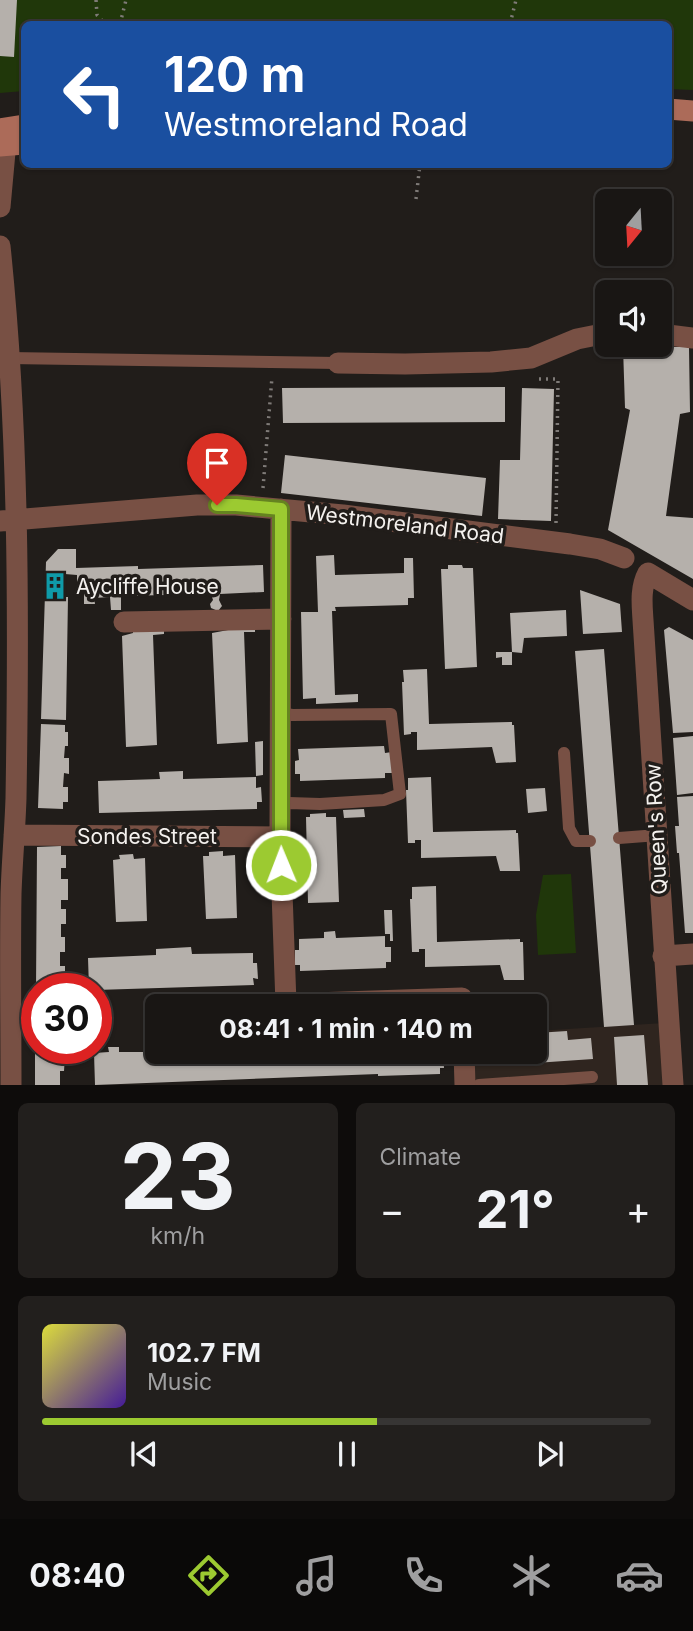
<!DOCTYPE html>
<meta charset="utf-8">
<style>
body{margin:0;font-family:Inter,sans-serif;background:#221f1d;color:#f1f3f6;height:100vh;display:flex;flex-direction:column;font-size:26px;white-space:nowrap}
*{box-sizing:border-box;margin:0}
p{font-size:23px;color:#9f9fa0}
.icon{flex:none;width:38px;height:38px;fill:none;stroke:currentColor;stroke-width:2;stroke-linecap:round;stroke-linejoin:round}
.map{position:relative;height:1085px;overflow:hidden}
.panel{display:flex;flex-direction:column;gap:18px;padding:18px;background:#0e0c0b;flex:1}
.panel>*{flex:none}
.guide{position:absolute;left:21px;top:21px;width:651px;height:147px;border-radius:10px;box-shadow:0 2px 5px #0004,0 0 0 2px #373534;background:#1a4fa0;color:#fff;overflow:hidden}
.needle{width:46px;rotate:198deg}
.tools{position:absolute;left:595px;top:189px;display:grid;gap:14px}
.tools a{display:grid;place-items:center;width:77px;height:77px;border-radius:10px;background:#191614;box-shadow:0 2px 5px #0004,0 0 0 2px #373534;font-size:35px}
.speed{position:absolute;left:21px;top:973px;display:flex;gap:14px;font-size:35px;font-weight:700;text-align:center}
.speed>*{display:grid;place-content:center;width:91px;height:91px;border-radius:50%;background:#191614;box-shadow:0 2px 5px #0004,0 0 0 2px #373534;line-height:1}
.speed .limit{border:10px solid #d22;background:#fff;color:#111}
.pin{position:absolute;display:grid;place-items:center;width:60px;height:60px;color:#fff;margin:-72px -30px;border-radius:50% 50% 50% 0;rotate:-45deg;box-shadow:0 0 7px #0007}
.pin .icon{rotate:45deg}
.me{position:absolute;width:77px;margin:-38px;rotate:359deg;stroke-linejoin:round;filter:drop-shadow(0 0 5px #0008)}
.turn{display:flex;align-items:center;gap:24px;height:147px;padding:0 28px;font-size:32px}
.turn .icon{width:91px;height:91px;stroke-width:2.5}
.turn b{display:block;font-size:49px;line-height:60px}
.big{font-size:52px;font-weight:700;line-height:1.1}
.panel .widget{flex:1;display:flex;flex-direction:column;justify-content:center;gap:10px;min-width:0;padding:0 24px;border-radius:10px;background:#221f1d}
.panel .dial{align-items:center;gap:0}
.dial b{font-size:91px;line-height:1}
.song{display:flex;align-items:center;gap:21px}
.cover{width:84px;height:84px;border-radius:10px;background:linear-gradient(135deg,hsl(60 70% 55%),hsl(260 70% 35%))}
.played{height:7px;border-radius:4px;background:linear-gradient(90deg,#9cca31 55%,#373534 55%)}
.keys{display:flex;justify-content:space-around;direction:ltr}
.heat{display:flex;justify-content:space-between;align-items:center;font-size:38px;direction:ltr}
.panel .tiles{flex:1;display:grid;gap:18px;grid-template-columns:1fr 1fr}
.widget:last-child{grid-column:span 2}
.trip{position:absolute;left:145px;top:994px;width:402px;height:70px;border-radius:10px;background:#191614;box-shadow:0 2px 5px #0004,0 0 0 2px #373534;font-weight:700;line-height:70px;text-align:center}
.tabs{display:flex;height:112px;justify-content:space-around;align-items:center;background:#0a0908;color:#9f9fa0}
.tabs .icon{width:49px;height:49px}
.tabs .current{color:#9cca31}
.tabs b{font-size:32px;color:#f1f3f6}
.map>svg:first-child{display:block}
.built{fill:#2f251f}
.green{fill:#20370a}
.building{fill:#b5b0ab}
.lines{fill:none;stroke-linecap:round;stroke-linejoin:round}
.path{stroke:#7f7b78;stroke-width:3.5;stroke-dasharray:2 5;stroke-linecap:butt}
.lane{stroke:#785044;stroke-width:12}
.street{stroke:#785044;stroke-width:21}
.secondary{stroke:#ac6b59;stroke-width:21}
.route-casing{stroke:#658320;stroke-width:18}
.route{stroke:#9cca31;stroke-width:12}
.labels{text-anchor:middle;dominant-baseline:central;stroke-width:7;stroke-linejoin:round;paint-order:stroke}
.street-label{font-size:21px;fill:#f4f1ee;stroke:#211d1a}
.poi-label{font-size:21px;fill:#f4f1ee;stroke:#211d1a;text-anchor:start}
</style>
<div class="map">
<svg width="693" height="1085" viewBox="0 0 693 1085">
<rect width="100%" height="100%" fill="#211d1a"/>
<path class="built" d="M664,1023l4,62h-198l-1,-33h67v-21z"/>
<path class="green" d="M0,0h693v90l-24,-1 -1,-65h-644v67l-24,2z
M571,874l5,79 -38,2 -2,-40 7,-40z"/>
<path class="building" d="M0,0h17l-3,57 -14,-1z
M623,347h66l1,65 -10,2 -14,102 27,2v61l-85,-49 22,-120 -5,-2z
M505,387v35l-222,1 -1,-35z
M522,388l32,1 -3,132 -53,-2 2,-59h20z
M285,455l201,23 -4,38 -201,-23z
M58,549h18v19l62,-2v3l125,-4 1,27 -44,2 -1,6 3,6 -4,5 -7,-3 -1,-4 3,-4 -2,-6 -90,2v14h-10l-1,-13 -16,1 1,6h-11v-12l-7,1v-18l-12,-1v23h3l-2,123 -25,-1 5,-157z
M334,555l1,20 69,-2v-15h9l1,40h-6v7l-73,2 1,4h-4l3,84 23,-1v8l-42,2v-6l-13,1 -2,-87h17l-2,-56z
M448,565h14l1,3h10l4,99 -32,2 -4,-100h7z
M580,590l40,14 2,28 -39,2z
M566,610l1,26 -43,2 -2,15 -10,-1v13h-10v-8l-6,1v-6h16l-2,-39z
M255,625v7h-11l4,110 -31,2 -5,-111z
M669,627l24,13v92l-20,1 -9,-103z
M164,628v6l-11,1 4,110 -31,2 -4,-111 11,-3v-4z
M604,649l30,376 -30,2 -29,-376z
M427,669l2,55 83,-2v3h2l2,37 -20,1 -4,-16 -75,3v-18h-6v2l-7,1 -2,-53h2l-1,-12z
M41,724l24,1v7h3v14h-3l-1,12h5v16l-5,-1 -1,14h5v15h-5v7l-25,-1z
M693,736v57l-16,2 -4,-57z
M263,741v34l-7,1 -1,-34z
M384,746l1,7 7,-1 1,21h-8v5l-85,3v-7h-5v-13l4,-1 -1,-11z
M183,771v8l73,-2v11l5,-1 1,15h-5v7l-158,4 -1,-32 62,-2 -1,-7z
M431,777l2,55 83,-2v3h2l2,38h-20l-4,-15 -75,2v-18h-6v3h-7l-2,-53h2v-12z
M545,788l2,23 -19,2 -2,-24z
M693,796v137h-8l-6,-80h-2l-2,-27h4l-2,-29z
M364,809l1,8 -21,1 -1,-8z
M326,813v4h10l3,85 -31,1 -2,-86h4v-3z
M61,846v9h5v13h-5v11h7v21h-7v9h5v15h-5v13h4v15h-5v14h5v15h-5v8h-24l1,-142z
M223,851v5l12,-1 2,63 -31,1 -3,-63h6v-4z
M133,854l1,5 11,-1 2,63 -31,1 -3,-62 7,-1 -1,-4z
M436,886l1,56 83,-3v3h3l1,38h-20l-4,-15 -75,2v-18h-6v3h-7l-2,-53h2v-12z
M384,910h8l1,31h-3v-7h-5z
M335,931l1,7 49,-2v11h6v15h-5v6l-86,3v-6h-5v-15h4v-11l25,-1v-6z
M191,947l1,7 61,-1v10h4l1,16 -5,-1 1,7 -158,5v-2h-7l-1,-30 68,-3v-6z
M567,1031l1,9 23,-2 2,21 -58,4h-10v-3h-8v4l-42,2v-14h61v-19z
M644,1035l4,50h-31l-3,-48z
M108,1047h11v5h324l1,16h-4v6l-62,2v-2l-283,11 -1,-32 15,-1z
M35,1048h25v8h5l-1,15h-4v14h-25z"/>
<g class="lines">
<path class="path" d="M96,0l1,15 8,9
M120,24l6,-24
M510,24l6,-24
M416,199l4,-35
M539,379h19l-2,144
M263,488l9,-111"/>
<path class="lane" d="M9,358l329,5
M281,713l11,2 99,-1 9,80 -16,6 -64,4 -31,-1 -8,2
M564,753l5,75 7,13h14
M619,838l39,-3
M479,1085l113,-8"/>
<path class="street" d="M0,207l7,-77
M0,246c19,184 19,368 16,552 -1,32 -4,64 -5,96 -1,63 0,127 0,191
M660,334l33,4
M338,363l67,1 86,-2 40,-4 46,-19 30,-6
M281,509l-1,328 6,167
M0,521l197,-16h39l107,10 227,29 30,5 24,9
M124,622l157,-3
M14,835l266,2
M663,956l30,-2
M222,1006l240,-8 1,8
M464,1052l1,33
M673,1085l-30,-465c-1,-16 -3,-32 5,-47l45,27"/>
<path class="secondary" d="M668,109l25,2
M0,129l24,-4
M0,146l24,-2"/>
</g>
<g class="lines">
<defs>
<path id="route" d="M217,505h19l45,4v356"/>
</defs>
<use href="#route" class="route-casing"/>
<use href="#route" class="route"/>
</g>
<defs>
<symbol id="building-bare" viewBox="-9 -9 18 18"><path d="M-4-6H4V6H1V3H-1V6H-4ZM-2.5-4.3h1.7v1.8h-1.7ZM.8-4.3h1.7v1.8H.8ZM-2.5-1h1.7V.8h-1.7ZM.8-1h1.7V.8H.8Z" fill="#0f9aa8" stroke="#211d1a" stroke-width="2.5" paint-order="stroke"/></symbol>
</defs>
<g fill-rule="evenodd">
<use href="#building-bare" x="36" y="567" width="38" height="38"/>
</g>
<g class="labels">
<g class="street-label">
<text transform="translate(405 524) rotate(7)">Westmoreland Road</text>
<text transform="translate(656 829) rotate(-93)">Queen's Row</text>
<text x="147" y="836">Sondes Street</text>
</g>
<g class="poi-label">
<text x="76" y="586">Aycliffe House</text>
</g>
</g>
</svg>
<div class="tools">
<a><svg class="needle" viewBox="-14 -14 28 28"><path d="M0-13l5 13h-10z" fill="#e53935"/><path d="M0 13l5-13h-10z" fill="#9f9fa0"/></svg></a>
<a><svg class="icon" aria-label="sound" viewBox="0 0 24 24"><path d="M4 9h4l5-4v14l-5-4H4zM17 9q2 3 0 6"/></svg></a>
</div>
<div class="speed"><div class="limit">30</div></div>
<div class="pin" style="left:217px;top:505px;background:#d93025"><svg class="icon" aria-label="arrive" viewBox="0 0 24 24"><path d="M6 21V4h12l-3 4 3 4H6"/></svg></div>
<svg class="me" style="left:281px;top:865px" viewBox="-20 -20 40 40"><circle r="17" fill="#9cca31" stroke="#fff" stroke-width="3"/><path d="M0-11L8 9 0 5-8 9z" fill="#fff"/></svg>
<div class="trip">08:41 · 1 min · 140 m</div>
<div class="guide">
<div class="turn"><svg class="icon" aria-label="left" viewBox="0 0 24 24"><path d="M17 20v-9H6M10 6l-5 5 5 5"/></svg><div><b>120 m</b>Westmoreland Road</div></div>
</div>
</div>
<section class="panel">
<div class="tiles">
<div class="widget dial"><b>23</b><p>km/h</p></div>
<div class="widget"><p>Climate</p>
<div class="heat"><a>−</a><b class="big">21°</b><a>+</a></div>
</div>
<div class="widget">
<div class="song"><i class="cover"></i><div><b>102.7 FM</b><p>Music</p></div></div>
<div class="played"></div>
<div class="keys"><svg class="icon" aria-label="previous" viewBox="0 0 24 24"><path d="M18 5L8 12l10 7zM5 5v14"/></svg><svg class="icon" aria-label="pause" viewBox="0 0 24 24"><path d="M8 5v14M16 5v14"/></svg><svg class="icon" aria-label="next" viewBox="0 0 24 24"><path d="M6 5l10 7-10 7zM19 5v14"/></svg></div>
</div>
</div>
</section>
<nav class="tabs">
<b>08:40</b>
<svg class="icon current" aria-label="directions" viewBox="0 0 24 24"><path d="M12 3l9 9-9 9-9-9zM9 14v-3h6M13 9l2 2-2 2"/></svg>
<svg class="icon" aria-label="music" viewBox="0 0 24 24"><path d="M9 18V5l10-2v13"/><circle cx="6" cy="18" r="3"/><circle cx="16" cy="16" r="3"/></svg>
<svg class="icon" aria-label="phone" viewBox="0 0 24 24"><path d="M5 4h4l2 5-3 2q2 4 5 5l2-3 5 2v4C11 20 4 13 5 4z"/></svg>
<svg class="icon" aria-label="climate" viewBox="0 0 24 24"><path d="M12 3v18M4 7l16 10M4 17L20 7"/></svg>
<svg class="icon" aria-label="car" viewBox="0 0 24 24"><path d="M5 17H2v-5l4-1 3-4h7l3 4 3 1v5h-3M9 17h6M6 11h13"/><circle cx="7" cy="17" r="2"/><circle cx="17" cy="17" r="2"/></svg>
</nav>
